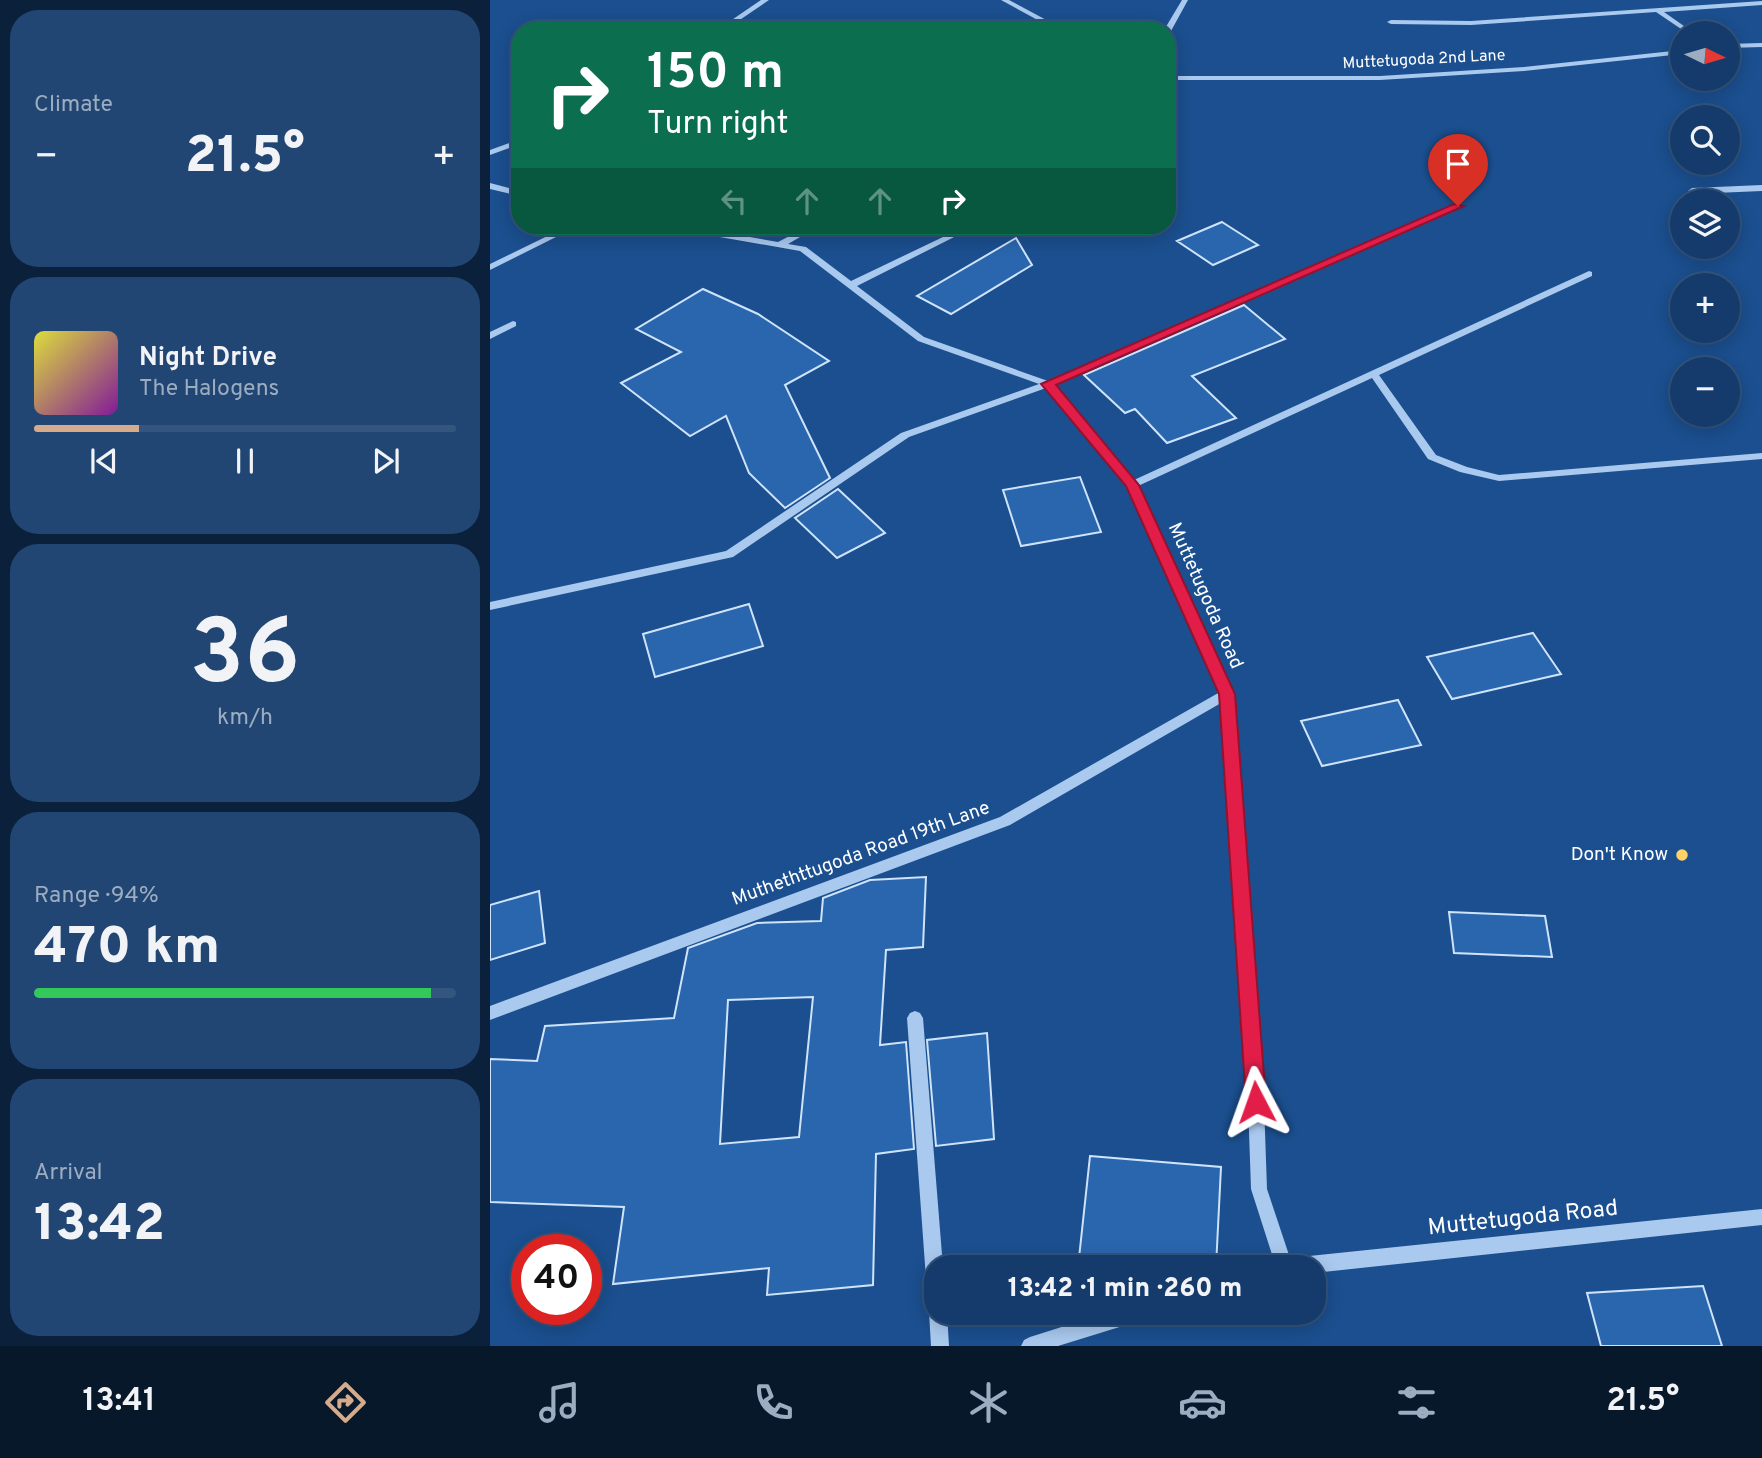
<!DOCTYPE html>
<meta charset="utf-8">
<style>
body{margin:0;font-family:Overpass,sans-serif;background:#214673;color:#f1f3f6;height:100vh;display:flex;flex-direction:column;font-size:26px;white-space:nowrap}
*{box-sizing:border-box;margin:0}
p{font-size:23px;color:#9dadc1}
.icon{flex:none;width:38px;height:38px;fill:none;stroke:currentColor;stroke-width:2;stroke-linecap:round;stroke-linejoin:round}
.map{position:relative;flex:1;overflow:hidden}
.drawer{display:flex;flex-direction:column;gap:10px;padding:10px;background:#0b203b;width:490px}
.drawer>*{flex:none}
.hud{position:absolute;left:21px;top:21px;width:665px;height:214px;border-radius:28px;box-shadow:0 4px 18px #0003,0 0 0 2px #33557e;background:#0b6e4f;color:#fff;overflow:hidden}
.needle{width:46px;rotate:95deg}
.controls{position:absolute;left:1180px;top:21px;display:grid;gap:14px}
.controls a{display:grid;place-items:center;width:70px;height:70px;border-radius:50%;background:#143b6b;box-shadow:0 4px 18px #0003,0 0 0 2px #33557e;font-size:35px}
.speed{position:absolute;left:21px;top:1234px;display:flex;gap:14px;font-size:35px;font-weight:700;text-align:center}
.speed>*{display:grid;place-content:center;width:91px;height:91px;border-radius:50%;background:#143b6b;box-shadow:0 4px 18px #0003,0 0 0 2px #33557e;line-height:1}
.speed .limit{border:10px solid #d22;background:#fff;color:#111}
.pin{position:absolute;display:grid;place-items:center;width:60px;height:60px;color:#fff;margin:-72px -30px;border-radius:50% 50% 50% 0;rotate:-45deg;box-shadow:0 0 7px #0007}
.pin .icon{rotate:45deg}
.me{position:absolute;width:77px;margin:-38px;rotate:356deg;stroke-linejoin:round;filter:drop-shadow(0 0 5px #0008)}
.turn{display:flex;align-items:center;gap:24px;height:147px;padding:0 21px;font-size:32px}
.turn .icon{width:91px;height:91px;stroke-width:2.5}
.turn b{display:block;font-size:49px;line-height:60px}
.lanes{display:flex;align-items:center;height:66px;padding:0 21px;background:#0003;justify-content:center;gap:35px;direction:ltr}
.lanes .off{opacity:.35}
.big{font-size:52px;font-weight:800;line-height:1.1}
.drawer .widget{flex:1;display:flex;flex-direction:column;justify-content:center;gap:10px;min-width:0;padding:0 24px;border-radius:28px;background:#214673}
.drawer .dial{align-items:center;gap:0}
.dial b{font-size:91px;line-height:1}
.song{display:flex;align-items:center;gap:21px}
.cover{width:84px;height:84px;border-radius:10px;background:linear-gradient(135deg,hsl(60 70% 55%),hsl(290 70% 35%))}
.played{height:7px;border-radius:4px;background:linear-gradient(90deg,#d6ab8b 25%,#33557e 25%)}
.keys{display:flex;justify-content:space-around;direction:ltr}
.heat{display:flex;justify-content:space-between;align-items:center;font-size:38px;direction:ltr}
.charge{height:10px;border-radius:5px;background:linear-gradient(90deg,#34c759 94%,#33557e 0)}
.trip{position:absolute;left:434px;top:1255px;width:402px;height:70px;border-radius:28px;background:#143b6b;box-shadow:0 4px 18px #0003,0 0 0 2px #33557e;font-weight:800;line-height:70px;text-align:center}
.dock{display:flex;height:112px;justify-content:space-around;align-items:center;background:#08182b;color:#9dadc1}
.dock .icon{width:49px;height:49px}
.dock .active{color:#d6ab8b}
.dock b{font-size:32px;color:#f1f3f6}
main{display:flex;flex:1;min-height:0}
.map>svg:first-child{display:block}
.building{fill:#2a66ad;stroke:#cfe3fa;stroke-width:2;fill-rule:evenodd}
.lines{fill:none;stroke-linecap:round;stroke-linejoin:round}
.minor{fill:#a9c9ee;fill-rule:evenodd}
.route{fill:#e11d48;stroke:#92132f;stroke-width:2}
.poi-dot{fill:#ffd166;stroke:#1b4f8f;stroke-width:2.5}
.labels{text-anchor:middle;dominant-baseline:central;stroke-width:7;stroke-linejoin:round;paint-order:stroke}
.far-street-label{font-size:16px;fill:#fff;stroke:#1b4f8f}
.street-label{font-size:19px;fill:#fff;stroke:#1b4f8f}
.poi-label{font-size:19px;fill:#fff;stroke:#1b4f8f;text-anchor:end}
.near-street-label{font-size:23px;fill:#fff;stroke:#1b4f8f}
</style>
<main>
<section class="drawer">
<div class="widget"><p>Climate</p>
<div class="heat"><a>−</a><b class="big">21.5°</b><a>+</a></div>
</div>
<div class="widget">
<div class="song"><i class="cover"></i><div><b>Night Drive</b><p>The Halogens</p></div></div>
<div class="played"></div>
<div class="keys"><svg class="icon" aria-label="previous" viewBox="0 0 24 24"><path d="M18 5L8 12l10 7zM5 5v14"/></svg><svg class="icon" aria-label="pause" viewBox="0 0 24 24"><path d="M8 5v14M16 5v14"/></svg><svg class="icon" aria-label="next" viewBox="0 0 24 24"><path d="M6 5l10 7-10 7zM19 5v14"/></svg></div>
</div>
<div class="widget dial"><b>36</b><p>km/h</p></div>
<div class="widget"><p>Range · 94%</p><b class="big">470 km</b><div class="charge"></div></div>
<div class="widget"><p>Arrival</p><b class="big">13:42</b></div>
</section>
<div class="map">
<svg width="1272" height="1346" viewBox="0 0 1272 1346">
<rect width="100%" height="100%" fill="#1b4f8f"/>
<path class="building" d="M732,222l36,23 -45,20 -36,-24z
M526,238l16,27 -81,49 -34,-18z
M213,289l55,25 71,47 -44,24 45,93 -45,30 -36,-35 -23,-57 -36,20 -69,-53 60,-31 -45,-23z
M754,305l41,34 -93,37 44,42 -69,25 -32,-34 -10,4 -41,-38z
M590,477l21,55 -80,14 -18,-56z
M348,489l47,44 -48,25 -42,-40z
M259,604l14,42 -108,31 -12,-43z
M1043,633l28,41 -109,25 -25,-42z
M908,700l23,45 -99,21 -21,-45z
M436,877l-3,70 -37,3 -6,95 26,-3 8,107 -38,5 -3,131 -106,10 2,-27 -156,16 11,-77 -134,-5v-143l47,2 8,-35 129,-8 14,-70 69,-25 64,-2 2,-23 47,-18zM323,997l-14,140 -79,7 8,-144z
M49,891l6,52 -55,17v-55z
M959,912l96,4 7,41 -98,-4z
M497,1033l7,106 -58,7 -9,-106z
M600,1156l131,11 -5,100h-42l-95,-9z
M1213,1286l19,60h-121l-14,-53z"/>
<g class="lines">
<path class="minor" d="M271,0h8l-44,30h-8z
M511,0h8l56,30h-9z
M692,0h6l-17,31 -4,2v-3h-3z
M1272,1v4l-98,7 30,21h-7l-31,-21 -185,13 -80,-1 -4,-2 4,-2 80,1z
M1272,43v4l-35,1v-4z
M1192,50v4l-158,17 -144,9h-213v-4h213l144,-9z
M677,99l7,5 1,13 -8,5z
M30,139v5l-30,11v-5z
M0,183l30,8v5l-30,-7z
M1272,185v6l-70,3 -4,-3 4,-3z
M965,204l7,2 -408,179 80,95 455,-209 3,1v4l-213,99 57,80 31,12 32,8 263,-22v6l-263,22 -39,-9 -32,-13 -56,-81 -234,108 95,208 31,409 3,86 23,69 472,-49v16l-448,48v-6h-38l-25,-78 -3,-86 -27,-400 -211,122 -520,195v-14l510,-189 220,-125 -93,-206 -81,-98 -137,49 -176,120 -243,53v-8l236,-51 175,-118 138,-49 -121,-43 -118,-90 -126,-22 -4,-3h17l91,16 31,-16h10l-31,18 18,3 45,34 115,-55h10l-119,60 67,51 124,44z
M78,226h10l-88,44v-6z
M23,321l3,1v4l-26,13v-7z
M425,1011l5,2 3,5 20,249h-7v34l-6,-3 -3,-6 -20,-274 3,-5z
M446,1304v8h11l2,34h-18l-2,-34 3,-6z
M619,1312h38l-2,6 -6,3 -81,25h-37l3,-6 6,-3z"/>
</g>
<path class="route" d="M964,204l10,2 -408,179 83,100 96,209 31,408 -3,7 -7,3 -7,-3 -3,-7 -27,-408 -93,-208 -85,-102z"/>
<circle class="poi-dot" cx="1192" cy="855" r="7"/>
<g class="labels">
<g class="far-street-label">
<text transform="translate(934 60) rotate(-3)">Muttetugoda 2nd Lane</text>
</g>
<g class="street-label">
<text transform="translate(715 596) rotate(66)">Muttetugoda Road</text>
<text transform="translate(371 854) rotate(-20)">Muthethttugoda Road 19th Lane</text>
</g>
<g class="poi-label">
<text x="1178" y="855">Don't Know</text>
</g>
<g class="near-street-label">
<text transform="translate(1033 1219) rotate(-6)">Muttetugoda Road</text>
</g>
</g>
</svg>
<div class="controls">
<a><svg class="needle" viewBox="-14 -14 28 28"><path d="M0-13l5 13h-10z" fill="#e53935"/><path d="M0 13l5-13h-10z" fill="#9dadc1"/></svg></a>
<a><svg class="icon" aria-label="search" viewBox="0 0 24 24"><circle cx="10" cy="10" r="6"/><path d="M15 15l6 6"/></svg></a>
<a><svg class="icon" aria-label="layers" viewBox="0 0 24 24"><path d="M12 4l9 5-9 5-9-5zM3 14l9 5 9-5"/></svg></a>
<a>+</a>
<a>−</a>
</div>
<div class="speed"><div class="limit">40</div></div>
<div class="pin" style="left:968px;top:206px;background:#d93025"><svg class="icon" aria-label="arrive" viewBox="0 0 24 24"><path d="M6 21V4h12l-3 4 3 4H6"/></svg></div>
<svg class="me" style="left:766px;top:1102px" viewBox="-20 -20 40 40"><path d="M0-17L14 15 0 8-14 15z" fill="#e11d48" stroke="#fff" stroke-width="4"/></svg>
<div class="trip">13:42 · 1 min · 260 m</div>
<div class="hud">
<div class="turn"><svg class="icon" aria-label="right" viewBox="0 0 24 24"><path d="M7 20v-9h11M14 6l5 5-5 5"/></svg><div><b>150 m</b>Turn right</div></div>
<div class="lanes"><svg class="icon off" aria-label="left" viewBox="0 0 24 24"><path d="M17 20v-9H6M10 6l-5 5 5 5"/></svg><svg class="icon off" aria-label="ahead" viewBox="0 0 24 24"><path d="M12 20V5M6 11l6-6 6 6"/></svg><svg class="icon off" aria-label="ahead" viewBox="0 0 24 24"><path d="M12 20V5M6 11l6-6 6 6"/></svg><svg class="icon" aria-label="right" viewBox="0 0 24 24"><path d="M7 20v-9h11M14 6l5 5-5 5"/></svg></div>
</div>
</div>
</main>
<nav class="dock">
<b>13:41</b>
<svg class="icon active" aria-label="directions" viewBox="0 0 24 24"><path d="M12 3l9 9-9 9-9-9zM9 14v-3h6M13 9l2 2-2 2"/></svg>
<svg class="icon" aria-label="music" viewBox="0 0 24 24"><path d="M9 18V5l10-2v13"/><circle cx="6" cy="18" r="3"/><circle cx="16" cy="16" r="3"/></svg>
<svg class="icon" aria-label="phone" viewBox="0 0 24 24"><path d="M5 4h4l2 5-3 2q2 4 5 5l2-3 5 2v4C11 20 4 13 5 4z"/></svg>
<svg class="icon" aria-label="climate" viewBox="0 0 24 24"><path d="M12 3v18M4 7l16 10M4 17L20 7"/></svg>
<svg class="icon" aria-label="car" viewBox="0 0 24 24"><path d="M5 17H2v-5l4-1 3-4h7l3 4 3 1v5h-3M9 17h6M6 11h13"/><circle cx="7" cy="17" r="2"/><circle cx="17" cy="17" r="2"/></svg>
<svg class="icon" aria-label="filters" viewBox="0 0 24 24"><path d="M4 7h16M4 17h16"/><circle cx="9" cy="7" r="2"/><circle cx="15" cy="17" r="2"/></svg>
<b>21.5°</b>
</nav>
